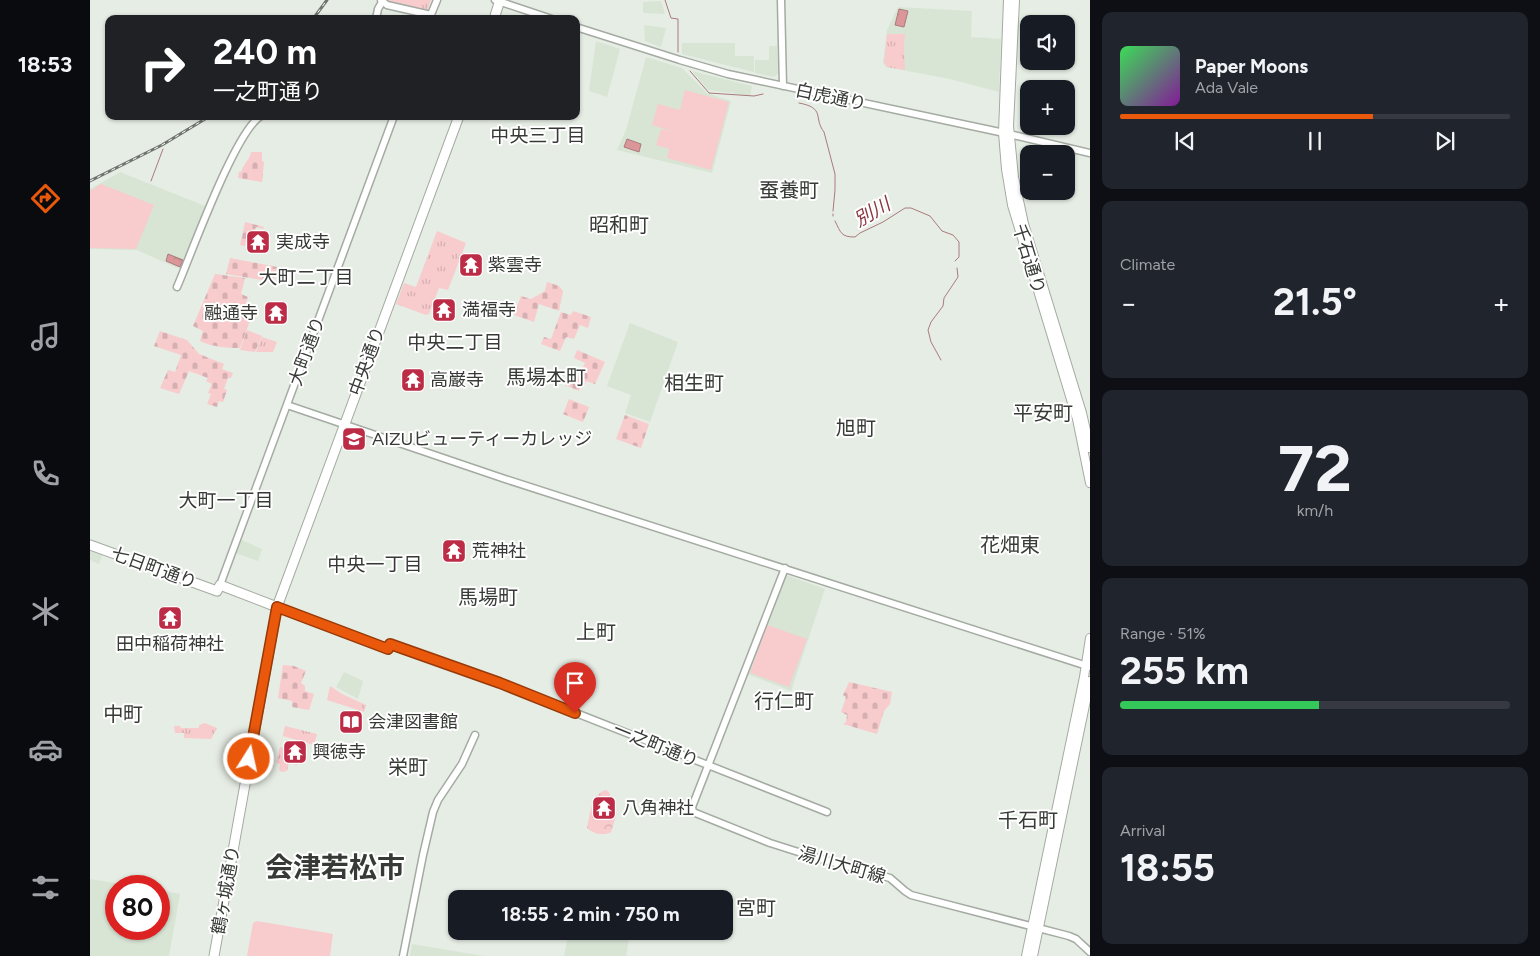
<!DOCTYPE html>
<meta charset="utf-8">
<style>
body{margin:0;font-family:Figtree,"Noto Sans JP",sans-serif;background:#20242c;color:#f1f3f6;height:100vh;display:flex;flex-direction:column;font-size:19px;white-space:nowrap}
*{box-sizing:border-box;margin:0}
p{font-size:16px;color:#9ea1a6}
.icon{flex:none;width:28px;height:28px;fill:none;stroke:currentColor;stroke-width:2;stroke-linecap:round;stroke-linejoin:round}
.map{position:relative;flex:1;overflow:hidden}
.panel{display:flex;flex-direction:column;gap:12px;padding:12px;background:#0d0f14;width:450px}
.panel>*{flex:none}
.top-card{position:absolute;left:15px;top:15px;width:475px;height:105px;border-radius:10px;box-shadow:0 1px 4px #0004;background:#202124;color:#fff;overflow:hidden}
.controls{position:absolute;left:930px;top:15px;display:grid;gap:10px}
.controls a{display:grid;place-items:center;width:55px;height:55px;border-radius:10px;background:#171b24;box-shadow:0 1px 4px #0004;font-size:25px}
.speed{position:absolute;left:15px;top:875px;display:flex;gap:10px;font-size:25px;font-weight:700;text-align:center}
.speed>*{display:grid;place-content:center;width:65px;height:65px;border-radius:50%;background:#171b24;box-shadow:0 1px 4px #0004;line-height:1}
.speed .limit{border:8px solid #d22;background:#fff;color:#111}
.pin{position:absolute;display:grid;place-items:center;width:42px;height:42px;color:#fff;margin:-51px -21px;border-radius:50% 50% 50% 0;rotate:-45deg;box-shadow:0 0 5px #0007}
.pin .icon{rotate:45deg}
.me{position:absolute;width:55px;margin:-28px;rotate:10deg;stroke-linejoin:round;filter:drop-shadow(0 0 4px #0008)}
.turn{display:flex;align-items:center;gap:18px;height:105px;padding:0 25px;font-size:22px}
.turn .icon{width:65px;height:65px;stroke-width:2.5}
.turn b{display:block;font-size:35px;line-height:42px}
.big{font-size:38px;font-weight:700;line-height:1.1}
.panel .tile{flex:1;display:flex;flex-direction:column;justify-content:center;gap:8px;min-width:0;padding:0 18px;border-radius:10px;background:#20242c}
.panel .dial{align-items:center;gap:0}
.dial b{font-size:65px;line-height:1}
.song{display:flex;align-items:center;gap:15px}
.cover{width:60px;height:60px;border-radius:8px;background:linear-gradient(135deg,hsl(130 70% 55%),hsl(290 70% 35%))}
.played{height:5px;border-radius:2px;background:linear-gradient(90deg,#ea580c 65%,#363941 65%)}
.keys{display:flex;justify-content:space-around;direction:ltr}
.heat{display:flex;justify-content:space-between;align-items:center;font-size:28px;direction:ltr}
.charge{height:8px;border-radius:4px;background:linear-gradient(90deg,#34c759 51%,#363941 0)}
.trip{position:absolute;left:358px;top:890px;width:285px;height:50px;border-radius:10px;background:#171b24;box-shadow:0 1px 4px #0004;font-weight:700;line-height:50px;text-align:center}
main{display:flex;flex:1;min-height:0}
.tabs{display:flex;flex-direction:column;width:90px;justify-content:space-around;align-items:center;background:#090b0e;color:#9ea1a6}
.tabs .icon{width:35px;height:35px}
.tabs .current{color:#ea580c}
.tabs b{font-size:22px;color:#f1f3f6}
.map>svg:first-child{display:block}
.built{fill:#d8e5d5}
.grass{fill:#f8cbcd}
.forest{fill:url(#forest-crowns)}
.cemetery{fill:url(#cemetery-stones)}
.park{fill:url(#park-tufts)}
.water{fill:url(#water-ripples);stroke:#aa7a7c}
.lines{fill:none;stroke-linecap:round;stroke-linejoin:round}
.stream{stroke:#aa7a7c;stroke-width:1}
.secondary-casing{stroke:#a4aba2;stroke-width:9}
.primary-casing{stroke:#a4aba2;stroke-width:10}
.highway-casing{stroke:#a4aba2;stroke-width:11}
.secondary{stroke:#fff;stroke-width:6}
.primary{stroke:#fff;stroke-width:8}
.highway{stroke:#fff;stroke-width:9}
.rail-casing{stroke:#6f736e;stroke-width:3}
.rail{stroke:#fff;stroke-width:1;stroke-dasharray:4;stroke-linecap:butt}
.route-casing{stroke:#983908;stroke-width:12}
.route{stroke:#ea580c;stroke-width:9}
.labels{text-anchor:middle;dominant-baseline:central;stroke-width:4;stroke-linejoin:round;paint-order:stroke}
.street-label{font-size:18px;fill:#373a37;stroke:#fff}
.poi-label{font-size:18px;fill:#373a37;stroke:#fff;text-anchor:start}
.neighbourhood-label{font-size:19px;fill:#373a37;stroke:#fff}
.water-label{font-size:19px;font-style:italic;fill:#89363f;stroke:#fff}
.quarter-label{font-size:20px;fill:#373a37;stroke:#fff}
.town-label{font-size:28px;font-weight:bold;fill:#373a37;stroke:#fff}
</style>
<main>
<nav class="tabs">
<b>18:53</b>
<svg class="icon current" aria-label="directions" viewBox="0 0 24 24"><path d="M12 3l9 9-9 9-9-9zM9 14v-3h6M13 9l2 2-2 2"/></svg>
<svg class="icon" aria-label="music" viewBox="0 0 24 24"><path d="M9 18V5l10-2v13"/><circle cx="6" cy="18" r="3"/><circle cx="16" cy="16" r="3"/></svg>
<svg class="icon" aria-label="phone" viewBox="0 0 24 24"><path d="M5 4h4l2 5-3 2q2 4 5 5l2-3 5 2v4C11 20 4 13 5 4z"/></svg>
<svg class="icon" aria-label="climate" viewBox="0 0 24 24"><path d="M12 3v18M4 7l16 10M4 17L20 7"/></svg>
<svg class="icon" aria-label="car" viewBox="0 0 24 24"><path d="M5 17H2v-5l4-1 3-4h7l3 4 3 1v5h-3M9 17h6M6 11h13"/><circle cx="7" cy="17" r="2"/><circle cx="17" cy="17" r="2"/></svg>
<svg class="icon" aria-label="filters" viewBox="0 0 24 24"><path d="M4 7h16M4 17h16"/><circle cx="9" cy="7" r="2"/><circle cx="15" cy="17" r="2"/></svg>
</nav>
<div class="map">
<svg width="1000" height="956" viewBox="0 0 1000 956">
<defs>
<pattern id="forest-crowns" width="20" height="18" patternUnits="userSpaceOnUse" patternTransform="scale(1.25)"><rect width="20" height="18" fill="#f8cbcd"/><path d="M2 6a3 3 0 1 1 6 0M12 15a3 3 0 1 1 6 0" fill="none" stroke="#d5afb1"/></pattern>
<pattern id="cemetery-stones" width="16" height="16" patternUnits="userSpaceOnUse" patternTransform="scale(1.25)"><rect width="16" height="16" fill="#f8cbcd"/><path d="M2 7V4a2 2 0 0 1 4 0v3zM10 15v-3a2 2 0 0 1 4 0v3z" fill="#d5afb1"/></pattern>
<pattern id="park-tufts" width="24" height="20" patternUnits="userSpaceOnUse" patternTransform="scale(1.25)"><rect width="24" height="20" fill="#f8cbcd"/><path d="M3 7l-1-3M5 7V3M7 7l1-3M15 17l-1-3M17 17v-4M19 17l1-3" fill="none" stroke="#d5afb1"/></pattern>
<pattern id="water-ripples" width="26" height="14" patternUnits="userSpaceOnUse" patternTransform="scale(1.25)"><rect width="26" height="14" fill="#db9699"/><path d="M2 4q2-2 4 0t4 0M15 11q2-2 4 0t4 0" fill="none" stroke="#b27b7e"/></pattern>
</defs>
<rect width="100%" height="100%" fill="#e6ede4"/>
<path class="built" d="M571,1l4,13 -22,-1v-11z
M808,7l74,4 -1,26 30,2 -2,53 -49,-13 -64,-12 -3,-4 4,-33z
M554,25l22,3 -5,19 -16,-6z
M506,41l24,8 -13,48 -18,-6z
M592,43h53v13h19v16l-72,-18z
M679,46h8l2,27 -5,4 -19,-4v-13h14z
M556,57l36,11 25,25 24,8 -19,72 -95,-23 9,-20z
M602,71l60,15 -2,10 -18,-3v-3l-1,3 -23,-3z
M30,172l85,34 -23,61 -5,1 -40,-18 -47,-1v-60z
M540,323l48,19 -28,80 -25,-9 6,-18 -24,-9z
M152,540l20,9 -4,12 -23,-8 5,-12z
M0,549l13,4 -4,11 -9,-4z
M696,575l39,14 -34,102 -44,-17z
M254,672l19,9 -5,18 -22,-12z
M0,879l43,7h-17v43h43v-39l21,4 -11,62h-79z
M479,931h46l14,9 -3,16h-62z
M322,944l72,12h-74z"/>
<path class="grass" d="M595,90l44,12 -18,68 -44,-12 4,-16 -2,7 -13,-4 5,-16 13,3 -22,-7 6,-21 22,6z
M11,184l53,21 -18,44 -46,-1v-57z
M677,625l40,14 -18,48 -39,-14z
M167,921l76,13 -3,22h-83l6,-33z"/>
<path class="forest" d="M516,790l3,2 7,24 -5,16c-7,4 -18,2 -24,-4 3,-13 4,-34 19,-38z"/>
<path class="cemetery" d="M161,152h11v9l2,1 -2,20 -24,-4 1,-6h2c2,-8 9,-12 10,-20z
M155,222l19,5 -1,2 -7,-2 -2,6 -6,-1 -3,14 -5,-1z
M140,258l47,9 -4,15 -47,-8z
M125,274l30,4 -4,16 7,3 -6,17 9,4 -11,30c-15,0 -27,-1 -40,-7l3,-10 -10,-5z
M457,282l12,4 4,5 -4,20 -20,-7 -5,18 -20,-7 7,-19 10,3 14,-8z
M483,311l18,6 -3,11 -8,-3 -6,14 -8,-2 -6,14 -19,-7 3,-7 7,2 10,-27 10,3z
M157,330l15,6 -7,16 -15,-2z
M70,331l27,9 12,14 25,10 -2,5 11,4 -2,5h-3l-4,11 3,1 -4,12 -4,-1 -2,6 -10,-3 4,-10 -3,-1 4,-9 -6,-3 2,-3 -19,-7 -10,23 -19,-6 8,-18 7,2 6,-17 -27,-9z
M487,350l28,12 -10,22 -9,-3 -3,7 -3,-1 -1,4 -14,-6 4,-10 9,3 7,-15 -11,-5z
M479,399l20,8 -6,15 -20,-8z
M535,415l24,9 -8,24 -25,-9z
M193,665l11,1 12,5 -5,12 4,3v5l9,3 -5,16 -17,-3v-6l-14,-3z
M759,682l43,10 -2,12 -6,7 -7,23 -34,-10 3,-2 1,-7 -6,-3 5,-15 -3,-2z"/>
<path class="park" d="M294,0h47l-4,11z
M797,34h18l-1,13 1,23 -18,-3 -3,-5z
M347,231l29,12 -18,47 -9,-2 -10,26 -3,1 -30,-11 8,-21 12,4z
M172,337l15,5 -4,10h-17z
M240,686l12,8 24,11 -2,7 -37,-12z
M115,723l12,5 -6,11 -27,-1v-5h-9l-1,-7h6l1,2h18v-3z
M195,726l32,8 -3,11 -31,-9 -3,11 4,1 1,5 14,6 -2,6 -8,-2 -2,8 -5,1 -3,-2 1,-6 -4,-1z"/>
<path class="water" d="M809,9l9,2 -4,16 -9,-2z
M537,139l14,5 -2,8 -15,-5z
M78,254l15,6 -3,7 -14,-6z"/>
<g class="lines">
<path class="stream" d="M575,0l6,18 7,1v33
M600,71l19,22 45,3 9,-2
M709,103c27,5 14,15 25,29l11,42v16l-2,21
M61,181l12,-32
M743,214v2
M745,221c6,12 6,16 20,16l5,-4 23,-11 22,-14h6l19,8 12,15 11,4 6,7v15l-4,4
M851,360l-10,-18 -3,-12 3,-8 12,-16 1,-8 14,-21 -1,-9"/>
<defs>
<path id="secondary" d="M291,0l6,5 44,10
M405,0l57,19
M691,0l2,86
M340,17l7,-17
M286,19l2,-10 4,-7
M486,27l104,33 48,14 281,60 81,19
M87,287c14,-32 58,-156 84,-171
M197,405l218,74 585,188
M695,568l-93,239 1,5 77,31 44,14 76,21 15,13 6,4 158,41 7,3 14,13
M130,585l174,-469
M187,607l111,42 3,-5 109,39 327,129
M313,956l20,-101 10,-43 5,-12 24,-36 13,-29"/>
<path id="primary" d="M918,0l-5,133 3,36 6,36 65,214 13,64
M925,0l-6,126 5,51 10,47 58,189 8,35
M936,956l58,-279 6,-39
M943,956l57,-275"/>
<path id="highway" d="M404,19l6,-19
M0,545l127,46 3,-6 57,22
M124,956l63,-349 182,-491"/>
</defs>
<use href="#secondary" class="secondary-casing"/>
<use href="#primary" class="primary-casing"/>
<use href="#highway" class="highway-casing"/>
<use href="#secondary" class="secondary"/>
<use href="#primary" class="primary"/>
<use href="#highway" class="highway"/>
<defs>
<path id="rail" d="M223,19l14,-19
M0,181l72,-36 48,-29"/>
</defs>
<use href="#rail" class="rail-casing"/>
<use href="#rail" class="rail"/>
</g>
<g class="lines">
<defs>
<path id="route" d="M159,759l28,-152 111,42 2,-5 110,39 75,30"/>
</defs>
<use href="#route" class="route-casing"/>
<use href="#route" class="route"/>
</g>
<defs>
<symbol id="temple-square" viewBox="-11 -11 22 22"><rect x="-9" y="-9" width="18" height="18" rx="4" fill="#bd2c46" stroke="#fff"/><path d="M0-6L5-2H3V0L6.5 2.5H4V6H1.5V3h-3V6H-4V2.5H-6.5L-3 0V-2H-5Z" fill="#fff"/></symbol>
<symbol id="university-square" viewBox="-11 -11 22 22"><rect x="-9" y="-9" width="18" height="18" rx="4" fill="#bd2c46" stroke="#fff"/><path d="M0-5L7-2L0 1L-7-2ZM-4 1L0 2.5L4 1V4Q0 6-4 4Z" fill="#fff"/></symbol>
<symbol id="library-square" viewBox="-11 -11 22 22"><rect x="-9" y="-9" width="18" height="18" rx="4" fill="#bd2c46" stroke="#fff"/><path d="M-6-4Q-3-5.5-.7-3.5V5Q-3 3-6 4ZM6-4Q3-5.5 .7-3.5V5Q3 3 6 4Z" fill="#fff"/></symbol>
</defs>
<g fill-rule="evenodd">
<use href="#temple-square" x="154" y="228" width="28" height="28"/>
<use href="#temple-square" x="367" y="251" width="28" height="28"/>
<use href="#temple-square" x="340" y="296" width="28" height="28"/>
<use href="#temple-square" x="172" y="299" width="28" height="28"/>
<use href="#temple-square" x="309" y="366" width="28" height="28"/>
<use href="#university-square" x="250" y="425" width="28" height="28"/>
<use href="#temple-square" x="350" y="537" width="28" height="28"/>
<use href="#temple-square" x="66" y="604" width="28" height="28"/>
<use href="#library-square" x="247" y="708" width="28" height="28"/>
<use href="#temple-square" x="191" y="738" width="28" height="28"/>
<use href="#temple-square" x="500" y="794" width="28" height="28"/>
</g>
<g class="labels">
<g class="street-label">
<text transform="translate(741 97) rotate(12)">白虎通り</text>
<text transform="translate(939 259) rotate(73)">千石通り</text>
<text transform="translate(217 351) rotate(-70)">大町通り</text>
<text transform="translate(277 361) rotate(-70)">中央通り</text>
<text transform="translate(64 568) rotate(20)">七日町通り</text>
<text transform="translate(566 745) rotate(22)">一之町通り</text>
<text transform="translate(752 865) rotate(16)">湯川大町線</text>
<text transform="translate(136 890) rotate(-80)">鶴ヶ城通り</text>
</g>
<g class="poi-label">
<text x="186" y="242">実成寺</text>
<text x="398" y="265">紫雲寺</text>
<text x="372" y="310">満福寺</text>
<text x="168" y="313" text-anchor="end">融通寺</text>
<text x="340" y="380">高巌寺</text>
<text x="282" y="439">AIZUビューティーカレッジ</text>
<text x="382" y="551">荒神社</text>
<text x="80" y="644" text-anchor="middle">田中稲荷神社</text>
<text x="278" y="722">会津図書館</text>
<text x="222" y="752">興徳寺</text>
<text x="532" y="808">八角神社</text>
</g>
<g class="neighbourhood-label">
<text x="448" y="135">中央三丁目</text>
<text x="216" y="277">大町二丁目</text>
<text x="365" y="342">中央二丁目</text>
<text x="136" y="500">大町一丁目</text>
<text x="285" y="564">中央一丁目</text>
</g>
<g class="water-label">
<text transform="translate(782 212) rotate(-30)">別川</text>
</g>
<g class="quarter-label">
<text x="699" y="190">蚕養町</text>
<text x="529" y="225">昭和町</text>
<text x="456" y="377">馬場本町</text>
<text x="604" y="383">相生町</text>
<text x="953" y="413">平安町</text>
<text x="766" y="428">旭町</text>
<text x="920" y="545">花畑東</text>
<text x="398" y="597">馬場町</text>
<text x="506" y="632">上町</text>
<text x="694" y="701">行仁町</text>
<text x="33" y="714">中町</text>
<text x="318" y="767">栄町</text>
<text x="938" y="820">千石町</text>
<text x="666" y="908">宮町</text>
</g>
<g class="town-label">
<text x="245" y="867">会津若松市</text>
</g>
</g>
</svg>
<div class="controls">
<a><svg class="icon" aria-label="sound" viewBox="0 0 24 24"><path d="M4 9h4l5-4v14l-5-4H4zM17 9q2 3 0 6"/></svg></a>
<a>+</a>
<a>−</a>
</div>
<div class="speed"><div class="limit">80</div></div>
<div class="pin" style="left:485px;top:713px;background:#d93025"><svg class="icon" aria-label="arrive" viewBox="0 0 24 24"><path d="M6 21V4h12l-3 4 3 4H6"/></svg></div>
<svg class="me" style="left:159px;top:759px" viewBox="-20 -20 40 40"><circle r="17" fill="#ea580c" stroke="#fff" stroke-width="3"/><path d="M0-11L8 9 0 5-8 9z" fill="#fff"/></svg>
<div class="trip">18:55 · 2 min · 750 m</div>
<div class="top-card">
<div class="turn"><svg class="icon" aria-label="right" viewBox="0 0 24 24"><path d="M7 20v-9h11M14 6l5 5-5 5"/></svg><div><b>240 m</b>一之町通り</div></div>
</div>
</div>
<section class="panel">
<div class="tile">
<div class="song"><i class="cover"></i><div><b>Paper Moons</b><p>Ada Vale</p></div></div>
<div class="played"></div>
<div class="keys"><svg class="icon" aria-label="previous" viewBox="0 0 24 24"><path d="M18 5L8 12l10 7zM5 5v14"/></svg><svg class="icon" aria-label="pause" viewBox="0 0 24 24"><path d="M8 5v14M16 5v14"/></svg><svg class="icon" aria-label="next" viewBox="0 0 24 24"><path d="M6 5l10 7-10 7zM19 5v14"/></svg></div>
</div>
<div class="tile"><p>Climate</p>
<div class="heat"><a>−</a><b class="big">21.5°</b><a>+</a></div>
</div>
<div class="tile dial"><b>72</b><p>km/h</p></div>
<div class="tile"><p>Range · 51%</p><b class="big">255 km</b><div class="charge"></div></div>
<div class="tile"><p>Arrival</p><b class="big">18:55</b></div>
</section>
</main>
